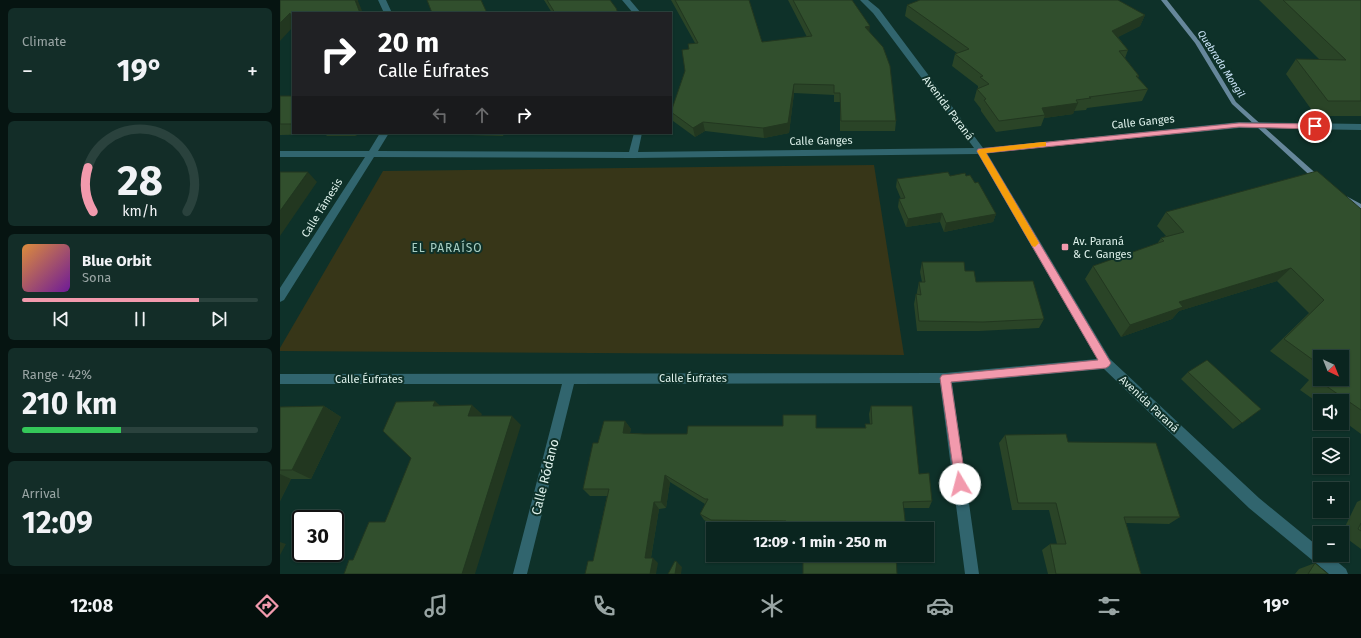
<!DOCTYPE html>
<meta charset="utf-8">
<style>
body{margin:0;font-family:"Fira Sans",sans-serif;background:#132d28;color:#f1f3f6;height:100vh;display:flex;flex-direction:column;font-size:15px;white-space:nowrap}
*{box-sizing:border-box;margin:0}
p{font-size:13px;color:#99a5a4}
.icon{flex:none;width:22px;height:22px;fill:none;stroke:currentColor;stroke-width:2;stroke-linecap:round;stroke-linejoin:round}
.map{position:relative;flex:1;overflow:hidden}
.details{display:flex;flex-direction:column;gap:8px;padding:8px;background:#061411;width:280px}
.details>*{flex:none}
.guide{position:absolute;left:12px;top:12px;width:380px;height:122px;border-radius:0px;box-shadow:0 1px 3px #0004,0 0 0 1px #2a423d;background:#202124;color:#fff;overflow:hidden}
.needle{width:26px;rotate:137deg}
.fabs{position:absolute;left:1033px;top:350px;display:grid;gap:8px}
.fabs a{display:grid;place-items:center;width:36px;height:36px;border-radius:0px;background:#0a251f;box-shadow:0 1px 3px #0004,0 0 0 1px #2a423d;font-size:20px}
.speed{position:absolute;left:12px;top:510px;display:flex;gap:8px;font-size:20px;font-weight:700;text-align:center}
.speed>*{display:grid;place-content:center;width:52px;height:52px;border-radius:50%;background:#0a251f;box-shadow:0 1px 3px #0004,0 0 0 1px #2a423d;line-height:1}
.speed .limit{border:2px solid #111;border-radius:6px;background:#fff;color:#111}
.pin{position:absolute;display:grid;place-items:center;width:34px;height:34px;color:#fff;margin:-17px;border:2px solid #fff;border-radius:50%;box-shadow:0 1px 4px #0007}
.me{position:absolute;width:44px;margin:-22px;rotate:352deg;stroke-linejoin:round;filter:drop-shadow(0 0 3px #0008)}
.turn{display:flex;align-items:center;gap:14px;height:84px;padding:0 20px;font-size:18px}
.turn .icon{width:52px;height:52px;stroke-width:2.5}
.turn b{display:block;font-size:28px;line-height:34px}
.lanes{display:flex;align-items:center;height:38px;padding:0 20px;background:#0003;justify-content:center;gap:20px;direction:ltr}
.lanes .off{opacity:.35}
.big{font-size:30px;font-weight:700;line-height:1.1}
.details .tile{flex:1;display:flex;flex-direction:column;justify-content:center;gap:6px;min-width:0;padding:0 14px;border-radius:6px;background:#132d28}
.details .dial{align-items:center;gap:0}
.dial svg{height:104px;overflow:visible;fill:none;stroke:#2a423d;stroke-width:7;stroke-linecap:round;text-anchor:middle}
.dial text{fill:#f1f3f6;stroke:none}
.song{display:flex;align-items:center;gap:12px}
.cover{width:48px;height:48px;border-radius:6px;background:linear-gradient(135deg,hsl(30 70% 55%),hsl(280 70% 35%))}
.played{height:4px;border-radius:2px;background:linear-gradient(90deg,#f29aad 75%,#2a423d 75%)}
.keys{display:flex;justify-content:space-around;direction:ltr}
.heat{display:flex;justify-content:space-between;align-items:center;font-size:22px;direction:ltr}
.charge{height:6px;border-radius:3px;background:linear-gradient(90deg,#34c759 42%,#2a423d 0)}
.trip{position:absolute;left:426px;top:522px;width:228px;height:40px;border-radius:0px;background:#0a251f;box-shadow:0 1px 3px #0004,0 0 0 1px #2a423d;font-weight:700;line-height:40px;text-align:center}
.tabs{display:flex;height:64px;justify-content:space-around;align-items:center;background:#040f0c;color:#99a5a4}
.tabs .icon{width:28px;height:28px}
.tabs .active{color:#f29aad}
.tabs b{font-size:18px;color:#f1f3f6}
main{display:flex;flex:1;min-height:0}
.map>svg:first-child{display:block}
.green{fill:#373618}
.lines{fill:none;stroke-linecap:round;stroke-linejoin:round}
.stream{fill:#66879b;fill-rule:evenodd}
.minor{fill:#31656e;fill-rule:evenodd}
.wall{fill:#2a4427;fill-rule:evenodd}
.shaded-wall{fill:#223720}
.building{fill:#314f2d;stroke:#223720}
.route{fill:#f29aad;stroke:#9d6470}
.slow{fill:#f59e0b}
.poi-dot{fill:#f29aad;stroke:#0e3129;stroke-width:1.5}
.labels{text-anchor:middle;dominant-baseline:central;stroke-width:4;stroke-linejoin:round;paint-order:stroke}
.far-water-label{font-size:10px;font-style:italic;fill:#cde6fa;stroke:#0e3129}
.street-label{font-size:11px;fill:#def1eb;stroke:#0e3129}
.poi-label{font-size:11px;fill:#def1eb;stroke:#0e3129;text-anchor:start}
.neighbourhood-label{font-size:12px;letter-spacing:1px;fill:#a8cec3;stroke:#0e3129}
.near-street-label{font-size:13px;fill:#def1eb;stroke:#0e3129}
</style>
<main>
<section class="details">
<div class="tile"><p>Climate</p>
<div class="heat"><a>−</a><b class="big">19°</b><a>+</a></div>
</div>
<div class="tile dial"><svg viewBox="0 0 100 80">
<path d="M14 69A42 42 0 1 1 86 69"/>
<path d="M14 69A42 42 0 0 1 10 35" stroke="#f29aad"/>
<text x="50" y="56" font-size="32" font-weight="700">28</text>
<text x="50" y="72" font-size="11">km/h</text>
</svg></div>
<div class="tile">
<div class="song"><i class="cover"></i><div><b>Blue Orbit</b><p>Sona</p></div></div>
<div class="played"></div>
<div class="keys"><svg class="icon" aria-label="previous" viewBox="0 0 24 24"><path d="M18 5L8 12l10 7zM5 5v14"/></svg><svg class="icon" aria-label="pause" viewBox="0 0 24 24"><path d="M8 5v14M16 5v14"/></svg><svg class="icon" aria-label="next" viewBox="0 0 24 24"><path d="M6 5l10 7-10 7zM19 5v14"/></svg></div>
</div>
<div class="tile"><p>Range · 42%</p><b class="big">210 km</b><div class="charge"></div></div>
<div class="tile"><p>Arrival</p><b class="big">12:09</b></div>
</section>
<div class="map">
<svg width="1081" height="574" viewBox="0 0 1081 574">
<rect width="100%" height="100%" fill="#0e3129"/>
<path class="green" d="M594,165l30,190 -624,-4v-3l103,-177z"/>
<g class="lines">
<path class="stream" d="M881,0h6l33,42 36,60 85,76 1,2 -1,2h-4l-85,-78 -37,-61z
M1066,196l15,8v6l-18,-9 -1,-2z"/>
<path class="minor" d="M98,0h8l6,13h-8z
M342,0h8l11,13h-8z
M580,0h8l11,9 104,139 256,-26 122,2v6l-122,-2 -252,25 123,206 149,139 61,50v7h9l17,14 2,5h-19l-80,-66 -145,-139 -152,14 27,191h-14l-25,-191 -366,1 -47,190h-14l49,-190h-282v-10l665,-1 152,-14 -119,-205 -345,4 -259,-1 -90,143 -4,2v-14l85,-131h-85v-6h89l11,-18h9l-11,18 251,1 5,-19h8l-4,19 336,-4 -101,-135z"/>
</g>
<path class="wall" d="M264,0h66l8,13h-66z
M391,0h78l13,42 45,-5 -19,-37h64l17,32 27,89 -1,10h-55v-29h-6v-7l-40,-2 -5,40 -25,5 -59,-7 -10,6 -22,-16 -2,-9 14,-41 4,-22 6,-6z
M979,0h102v116h-45l-30,-42 10,-15h23z
M627,5l238,10 -5,11 -22,11 10,13 -3,8 14,18 -1,2 10,11 -6,12 -55,7 -1,2 -12,1 -1,3 -29,4 -3,8 -45,6 -15,-21v-2l-7,-9 3,-11h1v-3l-26,-20 3,-12 2,-1 -52,-37z
M0,96h13v37h65l-2,3h-29l-2,-2 -45,1z
M186,133h94l-1,2 -55,-1 -1,2 -35,-1z
M670,176h16l9,7 21,31 -3,8 -49,10 -4,-10 -34,5 -8,-20 1,-8h2l-5,-12 1,-8z
M1081,209v225l-19,-14v-19h-22v3l-20,-14 9,-10 -39,-29 39,-38 -32,-32 -98,30 -7,8 -51,18 -36,-58 8,-13 64,-22 4,-6 5,-2 -9,-10 9,-14zM1040,357l22,22h-22z
M642,262l43,9 11,11 68,37 -5,9 -60,3h-62l-3,-27 2,-10h1v-2l2,-10h3l-2,-10z
M908,372l73,37 -28,20 -52,-50z
M44,406l17,11 -30,62h-20l-11,22v-94z
M591,406l48,68 13,27 -3,7h-25l-118,20 -71,-2 -11,-6 -4,-6 5,-10 -35,-22 -4,26 -7,1 -8,49 7,5 -65,-2 14,-65h-17l-7,-7 15,-46 27,-22 6,8 -1,4 14,1h43l129,-6h49v-4h5l-1,-10z
M725,435l63,7 112,75 -11,7 -43,-1 15,51h-93l-6,-24 8,-6h7l-8,-34h-37l-13,-67z
M1081,500v49l-19,-14v-2l15,-31z
M506,555h110l-93,3h-17z
M1035,563l13,11h-33l4,-5z"/>
<path class="shaded-wall" d="M75,0h3v1l5,12h-3z
M10,13l3,14 -13,14v-18z
M865,15l-5,11 -32,16 4,-11z
M590,26l-1,10 -4,-9z
M514,84v9l-5,40 -25,5 -1,-10z
M798,103l-5,11 -29,4 1,-3 -3,-7z
M423,122l2,9 -10,6 -2,-9z
M74,133h4l-2,3z
M28,172l9,10 -37,54v-25z
M662,213l-2,9 -34,5 2,-8z
M716,214l-3,8 -49,10 2,-9z
M1011,268l-14,13 -98,30 -7,8 -51,18 9,-12 49,-23z
M155,401l11,10 -13,-5z
M192,405l10,9 -4,10 -10,-8z
M44,406l17,11 -30,62 -19,-9z
M232,416l9,9 -46,149h-13z
M345,421l6,8 -3,12 -5,-8z
M0,474l11,5 -11,22z
M385,475l5,7 -4,26 -5,-6z
M374,502l5,7 -9,54 -5,-5z
M0,542l6,2 -6,11z
M373,558l5,5 -2,11h-6z
M397,562l5,5 -1,7h-6z"/>
<path class="building" d="M0,0h75l5,13h-67v14l-3,-14 -10,10z
M147,0h54l6,13h-55z
M267,0h63l6,8 2,5h-63z
M395,0h74l13,42 50,-6 -19,-36h59l18,26 -5,1 18,20 7,19 6,55h-55l-1,-28h-6v-8l-40,-1 -6,39 -25,5 -60,-6 -10,6 -22,-16 14,-41 -3,-21 7,-1 -1,-5 10,-1z
M640,0h198l27,15 -33,16 16,19 -9,1 20,25h-3l12,13 -59,8 2,1 -15,2 2,3 -36,5 3,7 -46,6 -15,-21 2,-1 -9,-10 12,-5 -9,-7 3,-1 -28,-22 14,-5 -62,-44z
M1003,0h78v101h-33l-32,-42 50,1z
M0,96h13v28h-13z
M1037,171l44,38v201l-45,-31 4,-5v5h22v-22h-22v8l-36,-26 40,-39 -33,-32 -112,34 4,5 -53,18 -37,-59 71,-25 -3,-3 23,-6 -18,-20z
M0,172h28l-28,39z
M668,172l2,4 15,-3 1,3 4,-1 5,8 3,-1 18,32 -50,9 -4,-10 -34,6 -9,-20 6,-1 -8,-19z
M642,262h42l1,9h9l2,11 57,-1 11,38 -61,3 -64,-1 -3,-27 5,1 -2,-13h6z
M927,360l54,49 -19,14 -54,-51z
M155,401l-2,5 39,-1 -4,11h44l-50,158h-118l5,-14h4l16,-38h16l26,-64 -28,-27 13,-29z
M44,406l-32,64h-12v-63z
M591,406h41l7,68 10,-1 3,28 -29,1 3,27h-120v-8l-75,-1 -11,-6 8,-15h-3l-40,-24 -4,27h-7l-9,56h8l-3,16h-65l3,-13h5l16,-72h-26l10,-46h5l6,-22h21l-2,12 21,1h43l1,-8h95v-11h33v13h50l-1,-4h7z
M786,434l2,8 88,1 24,74h-56l17,57h-85l-6,-30h16l-10,-41h-38l-13,-68z
M1081,523v8l-3,-2z
M523,555h93l1,19h-94z
M395,561l2,1 -2,12h-7z
M1035,563l13,11h-20z"/>
<path class="route" d="M959,123l76,1 4,2 -4,3 -76,-2 -253,26 125,210 -2,3 -3,2 -155,14 15,102 -2,4 -4,1 -4,-1 -16,-110 2,-3 156,-15 -121,-209 1,-2z"/>
<path class="slow" d="M763,142h3v4l-60,7 53,90 -4,4 -3,-1 -55,-95 4,-2z"/>
<rect class="poi-dot" x="781" y="243" width="8" height="8" rx="2"/>
<g class="labels">
<g class="far-water-label">
<text transform="translate(941 64) rotate(57)">Quebrada Mongil</text>
</g>
<g class="street-label">
<text transform="translate(668 108) rotate(53)">Avenida Paraná</text>
<text transform="translate(863 122) rotate(-6)">Calle Ganges</text>
<text transform="translate(541 141) rotate(-1)">Calle Ganges</text>
<text transform="translate(42 208) rotate(-58)">Calle Támesis</text>
<text x="413" y="378">Calle Éufrates</text>
<text x="89" y="379">Calle Éufrates</text>
<text transform="translate(869 404) rotate(43)">Avenida Paraná</text>
</g>
<g class="poi-label">
<text x="793" y="241">Av. Paraná<tspan x="793" dy="13">&amp; C. Ganges</tspan></text>
</g>
<g class="neighbourhood-label">
<text x="167" y="248">EL PARAÍSO</text>
</g>
<g class="near-street-label">
<text transform="translate(265 477) rotate(-76)">Calle Ródano</text>
</g>
</g>
</svg>
<div class="fabs">
<a><svg class="needle" viewBox="-14 -14 28 28"><path d="M0-13l5 13h-10z" fill="#e53935"/><path d="M0 13l5-13h-10z" fill="#99a5a4"/></svg></a>
<a><svg class="icon" aria-label="sound" viewBox="0 0 24 24"><path d="M4 9h4l5-4v14l-5-4H4zM17 9q2 3 0 6"/></svg></a>
<a><svg class="icon" aria-label="layers" viewBox="0 0 24 24"><path d="M12 4l9 5-9 5-9-5zM3 14l9 5 9-5"/></svg></a>
<a>+</a>
<a>−</a>
</div>
<div class="speed"><div class="limit">30</div></div>
<div class="pin" style="left:1035px;top:126px;background:#d93025"><svg class="icon" aria-label="arrive" viewBox="0 0 24 24"><path d="M6 21V4h12l-3 4 3 4H6"/></svg></div>
<svg class="me" style="left:680px;top:484px" viewBox="-20 -20 40 40"><circle r="19" fill="#fff"/><path d="M0-13L10 11 0 6-10 11z" fill="#f29aad"/></svg>
<div class="trip">12:09 · 1 min · 250 m</div>
<div class="guide">
<div class="turn"><svg class="icon" aria-label="right" viewBox="0 0 24 24"><path d="M7 20v-9h11M14 6l5 5-5 5"/></svg><div><b>20 m</b>Calle Éufrates</div></div>
<div class="lanes"><svg class="icon off" aria-label="left" viewBox="0 0 24 24"><path d="M17 20v-9H6M10 6l-5 5 5 5"/></svg><svg class="icon off" aria-label="ahead" viewBox="0 0 24 24"><path d="M12 20V5M6 11l6-6 6 6"/></svg><svg class="icon" aria-label="right" viewBox="0 0 24 24"><path d="M7 20v-9h11M14 6l5 5-5 5"/></svg></div>
</div>
</div>
</main>
<nav class="tabs">
<b>12:08</b>
<svg class="icon active" aria-label="directions" viewBox="0 0 24 24"><path d="M12 3l9 9-9 9-9-9zM9 14v-3h6M13 9l2 2-2 2"/></svg>
<svg class="icon" aria-label="music" viewBox="0 0 24 24"><path d="M9 18V5l10-2v13"/><circle cx="6" cy="18" r="3"/><circle cx="16" cy="16" r="3"/></svg>
<svg class="icon" aria-label="phone" viewBox="0 0 24 24"><path d="M5 4h4l2 5-3 2q2 4 5 5l2-3 5 2v4C11 20 4 13 5 4z"/></svg>
<svg class="icon" aria-label="climate" viewBox="0 0 24 24"><path d="M12 3v18M4 7l16 10M4 17L20 7"/></svg>
<svg class="icon" aria-label="car" viewBox="0 0 24 24"><path d="M5 17H2v-5l4-1 3-4h7l3 4 3 1v5h-3M9 17h6M6 11h13"/><circle cx="7" cy="17" r="2"/><circle cx="17" cy="17" r="2"/></svg>
<svg class="icon" aria-label="filters" viewBox="0 0 24 24"><path d="M4 7h16M4 17h16"/><circle cx="9" cy="7" r="2"/><circle cx="15" cy="17" r="2"/></svg>
<b>19°</b>
</nav>
